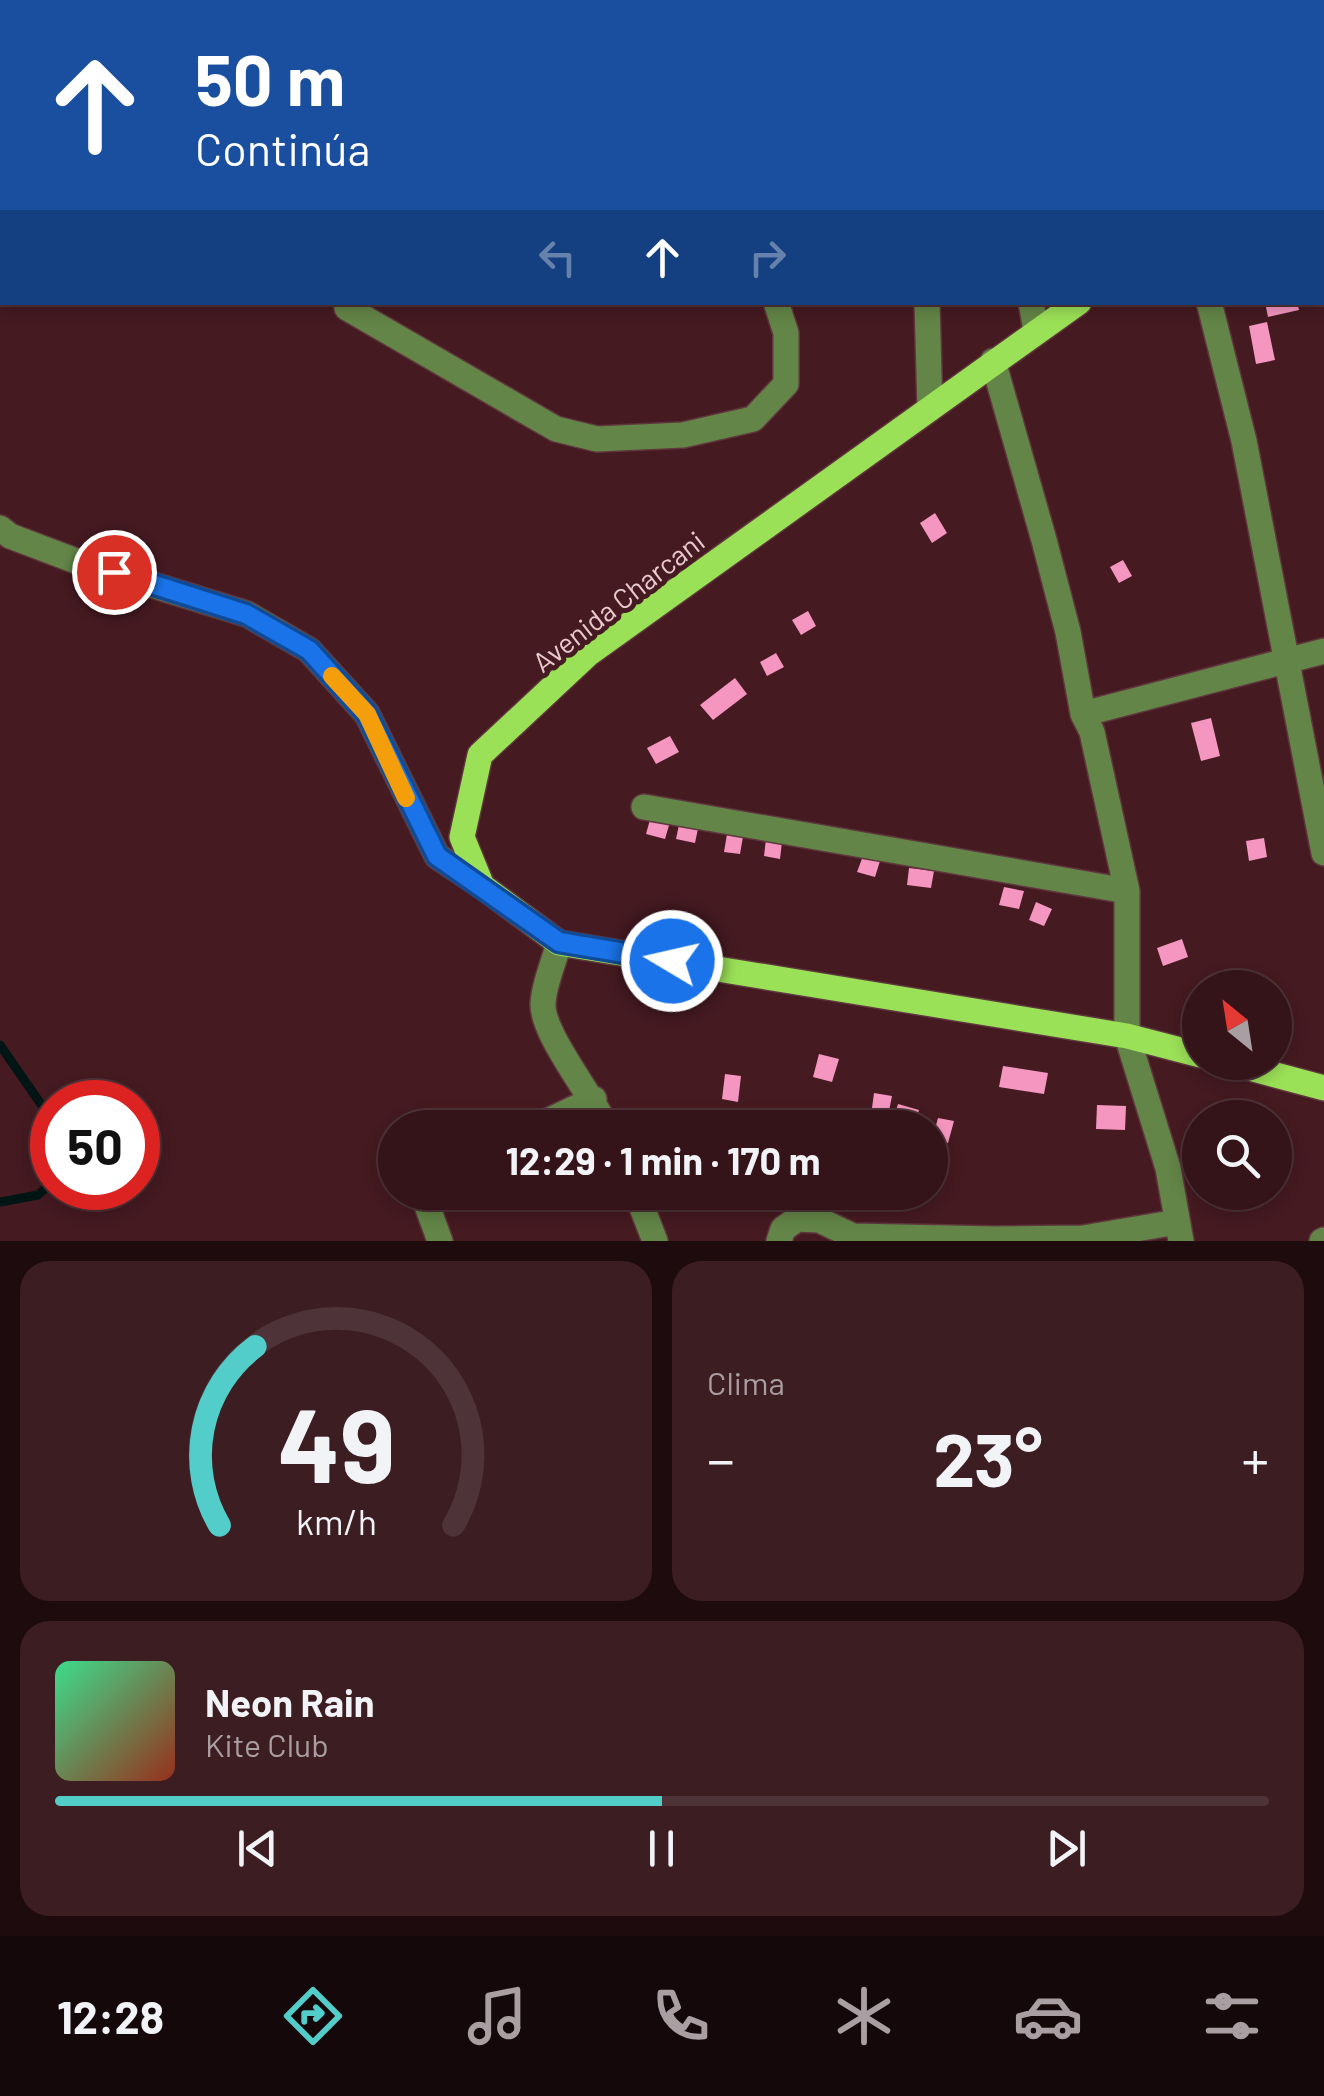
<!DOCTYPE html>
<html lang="es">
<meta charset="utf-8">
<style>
body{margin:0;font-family:Barlow,sans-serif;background:#3c1d22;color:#f1f3f6;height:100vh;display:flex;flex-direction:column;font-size:38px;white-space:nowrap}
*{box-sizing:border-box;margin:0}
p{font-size:32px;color:#a99ea2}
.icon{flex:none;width:55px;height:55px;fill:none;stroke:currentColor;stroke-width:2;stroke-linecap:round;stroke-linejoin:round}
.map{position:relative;height:1241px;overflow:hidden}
.side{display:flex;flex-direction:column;gap:20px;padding:20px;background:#1d0b0e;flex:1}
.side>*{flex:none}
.hud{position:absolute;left:0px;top:0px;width:1325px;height:305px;box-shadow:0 5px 15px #0003,0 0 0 2px #4e3338;background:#1a4fa0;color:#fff;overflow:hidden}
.needle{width:65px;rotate:330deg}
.controls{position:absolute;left:1182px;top:970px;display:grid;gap:20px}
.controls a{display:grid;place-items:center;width:110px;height:110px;border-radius:50%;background:#341419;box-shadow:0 5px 15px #0003,0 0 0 2px #4e3338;font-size:50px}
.speed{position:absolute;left:30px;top:1080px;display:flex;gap:20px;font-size:50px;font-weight:700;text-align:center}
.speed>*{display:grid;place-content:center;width:130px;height:130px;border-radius:50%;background:#341419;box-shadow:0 5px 15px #0003,0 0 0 2px #4e3338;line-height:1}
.speed .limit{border:15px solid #d22;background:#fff;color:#111}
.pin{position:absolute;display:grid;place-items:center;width:85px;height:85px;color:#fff;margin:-42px;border:5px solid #fff;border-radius:50%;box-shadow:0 2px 10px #0007}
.me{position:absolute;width:110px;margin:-55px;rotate:279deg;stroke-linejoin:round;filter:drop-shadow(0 0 8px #0008)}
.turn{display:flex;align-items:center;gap:35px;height:210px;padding:0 30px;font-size:45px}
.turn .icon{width:130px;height:130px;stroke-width:2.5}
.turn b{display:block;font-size:70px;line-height:85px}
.lanes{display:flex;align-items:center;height:95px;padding:0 30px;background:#0003;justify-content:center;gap:50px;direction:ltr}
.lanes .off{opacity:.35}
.big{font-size:75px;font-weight:700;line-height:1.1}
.side .tile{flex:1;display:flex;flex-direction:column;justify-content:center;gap:15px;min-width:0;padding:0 35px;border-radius:30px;background:#3c1d22}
.side .dial{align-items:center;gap:0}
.dial svg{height:260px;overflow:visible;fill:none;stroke:#4e3338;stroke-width:7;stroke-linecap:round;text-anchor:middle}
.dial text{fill:#f1f3f6;stroke:none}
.song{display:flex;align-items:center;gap:30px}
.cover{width:120px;height:120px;border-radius:15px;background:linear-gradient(135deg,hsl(150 70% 55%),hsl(10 70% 35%))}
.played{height:10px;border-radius:5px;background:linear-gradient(90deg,#53cdc9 50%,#4e3338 50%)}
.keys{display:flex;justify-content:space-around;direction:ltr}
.heat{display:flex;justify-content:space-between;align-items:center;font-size:55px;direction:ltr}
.side .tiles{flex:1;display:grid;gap:20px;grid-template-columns:1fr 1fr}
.tile:last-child{grid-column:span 2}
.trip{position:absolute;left:378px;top:1110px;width:570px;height:100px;border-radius:50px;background:#341419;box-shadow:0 5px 15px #0003,0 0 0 2px #4e3338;font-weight:700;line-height:100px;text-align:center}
.dock{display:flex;height:160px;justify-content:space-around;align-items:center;background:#15080a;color:#a99ea2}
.dock .icon{width:70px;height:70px}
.dock .active{color:#53cdc9}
.dock b{font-size:45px;color:#f1f3f6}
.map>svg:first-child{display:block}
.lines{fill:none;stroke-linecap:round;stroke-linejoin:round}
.stream{stroke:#001514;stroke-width:9}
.building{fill:#f596c1}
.minor-casing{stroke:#5f363d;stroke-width:28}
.major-casing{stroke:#5f363d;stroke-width:28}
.minor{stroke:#638547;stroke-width:25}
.major{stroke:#9be157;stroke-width:25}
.route-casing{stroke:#114b97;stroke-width:25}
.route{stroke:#1a73e8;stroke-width:18}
.slow{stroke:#f59e0b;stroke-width:18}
.labels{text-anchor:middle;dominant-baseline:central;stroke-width:10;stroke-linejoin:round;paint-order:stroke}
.street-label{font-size:28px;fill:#e9cbce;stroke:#451a21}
</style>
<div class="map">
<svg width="1324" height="1241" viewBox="0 0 1324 1241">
<rect width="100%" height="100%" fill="#451a21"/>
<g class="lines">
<path class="stream" d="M0,1045l52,75
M0,1202l38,-7 14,-13"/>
</g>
<path class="building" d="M1265,302h32l2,8 -31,7z
M1267,322l8,38 -19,4 -7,-38z
M935,513l12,20 -15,10 -12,-20z
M1123,560l9,16 -13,7 -9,-16z
M808,611l8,15 -15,9 -9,-15z
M776,653l8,14 -17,9 -7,-14z
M735,678l12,16 -34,26 -13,-15z
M1211,718l9,38 -19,5 -10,-38z
M670,736l9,16 -23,12 -9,-16z
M651,816l19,6 -5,17 -19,-5z
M680,820l19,4 -4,19 -19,-4z
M728,828l16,3 -4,23 -16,-2z
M1264,838l3,19 -18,4 -3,-20z
M766,839l16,3 -2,17 -16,-3z
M863,856l17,5 -5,16 -18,-5z
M909,868l25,3 -3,17 -24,-3z
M1004,887l20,4 -5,18 -20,-4z
M1036,902l16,7 -8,17 -15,-6z
M1182,939l6,18 -25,9 -6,-18z
M819,1054l20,5 -7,23 -19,-5z
M1003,1066l45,7 -4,21 -45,-7z
M725,1074l16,2 -3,26 -16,-3z
M874,1093l18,3 -3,15 -17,-3z
M898,1104l21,6 -5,17 -21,-6z
M1097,1105l29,1 -1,24 -29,-1z
M938,1118l16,3 -6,22 -16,-3z"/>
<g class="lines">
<defs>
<path id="minor" d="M971,0v2
M1145,0v2
M412,2v-2
M349,302l-2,6 209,121 41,10 86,-4 70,-16 33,-35v-51l-10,-31
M927,302l3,107
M1031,302l5,29
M1209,302l35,139 80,412
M993,361l51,179 24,92 15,82 9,18 35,159v145l41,132 13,73
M0,528l10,8 74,28 163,50 62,36 58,64 70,142 45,30
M1083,714l241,-63
M644,807l483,84
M559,943c-5,19 -15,41 -16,60 -2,30 50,93 64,125
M533,1128l61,-29
M422,1192l18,49
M636,1192l19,49
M779,1241l4,-12 14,-10 22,1 34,16 143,3 87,-1 94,-16
M1322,1241l2,-1"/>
<path id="major" d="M1322,144l2,-1
M1079,302l-491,352 -108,101 -18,82 20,49 77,57 568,93 73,19
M1227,1062l97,26"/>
</defs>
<use href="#minor" class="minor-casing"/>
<use href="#major" class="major-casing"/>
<use href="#minor" class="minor"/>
<use href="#major" class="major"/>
</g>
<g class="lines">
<defs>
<path id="route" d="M114,572l132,42 63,36 58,64 70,142 122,86 113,19"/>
</defs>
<use href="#route" class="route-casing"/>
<use href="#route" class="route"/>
<path class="slow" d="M332,676l35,38 39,84"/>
</g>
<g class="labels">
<g class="street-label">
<text transform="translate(618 601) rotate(-38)">Avenida Charcani</text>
</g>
</g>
</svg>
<div class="controls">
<a><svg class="needle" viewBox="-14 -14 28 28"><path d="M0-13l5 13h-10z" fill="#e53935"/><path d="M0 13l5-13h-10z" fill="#a99ea2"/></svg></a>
<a><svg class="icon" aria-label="search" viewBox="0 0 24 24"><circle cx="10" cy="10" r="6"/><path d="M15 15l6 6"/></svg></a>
</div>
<div class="speed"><div class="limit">50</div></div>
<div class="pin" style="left:114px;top:572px;background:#d93025"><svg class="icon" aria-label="arrive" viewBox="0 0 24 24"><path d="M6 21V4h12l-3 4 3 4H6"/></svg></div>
<svg class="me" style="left:672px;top:961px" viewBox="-20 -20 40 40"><circle r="17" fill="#1a73e8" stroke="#fff" stroke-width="3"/><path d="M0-11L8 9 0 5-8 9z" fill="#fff"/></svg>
<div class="trip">12:29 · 1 min · 170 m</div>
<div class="hud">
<div class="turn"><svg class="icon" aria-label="ahead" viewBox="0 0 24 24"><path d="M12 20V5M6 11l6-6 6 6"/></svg><div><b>50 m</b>Continúa</div></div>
<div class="lanes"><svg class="icon off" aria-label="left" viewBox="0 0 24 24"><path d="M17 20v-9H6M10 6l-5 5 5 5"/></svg><svg class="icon" aria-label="ahead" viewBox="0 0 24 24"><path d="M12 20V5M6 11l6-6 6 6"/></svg><svg class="icon off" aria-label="right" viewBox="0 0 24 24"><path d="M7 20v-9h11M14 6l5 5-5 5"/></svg></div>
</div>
</div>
<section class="side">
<div class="tiles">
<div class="tile dial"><svg viewBox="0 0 100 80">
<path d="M14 69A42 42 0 1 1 86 69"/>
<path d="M14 69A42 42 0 0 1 25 14" stroke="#53cdc9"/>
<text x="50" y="56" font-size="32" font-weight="700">49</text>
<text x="50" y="72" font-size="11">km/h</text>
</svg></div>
<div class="tile"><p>Clima</p>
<div class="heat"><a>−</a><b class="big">23°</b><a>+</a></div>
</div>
<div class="tile">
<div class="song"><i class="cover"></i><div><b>Neon Rain</b><p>Kite Club</p></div></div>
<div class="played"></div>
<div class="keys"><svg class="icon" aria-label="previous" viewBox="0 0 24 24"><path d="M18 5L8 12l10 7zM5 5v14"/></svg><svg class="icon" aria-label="pause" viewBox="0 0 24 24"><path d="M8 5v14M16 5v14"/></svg><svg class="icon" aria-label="next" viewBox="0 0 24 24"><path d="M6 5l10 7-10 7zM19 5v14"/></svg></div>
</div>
</div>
</section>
<nav class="dock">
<b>12:28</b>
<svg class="icon active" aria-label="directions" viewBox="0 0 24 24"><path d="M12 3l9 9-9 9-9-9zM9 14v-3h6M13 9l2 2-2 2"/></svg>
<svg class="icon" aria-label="music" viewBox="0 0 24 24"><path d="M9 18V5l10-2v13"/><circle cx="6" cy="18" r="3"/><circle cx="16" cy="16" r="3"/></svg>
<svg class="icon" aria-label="phone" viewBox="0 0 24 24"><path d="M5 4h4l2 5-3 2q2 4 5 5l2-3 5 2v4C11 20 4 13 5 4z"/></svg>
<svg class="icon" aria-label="climate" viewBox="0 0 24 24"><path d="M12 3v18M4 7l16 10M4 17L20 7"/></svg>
<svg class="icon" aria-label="car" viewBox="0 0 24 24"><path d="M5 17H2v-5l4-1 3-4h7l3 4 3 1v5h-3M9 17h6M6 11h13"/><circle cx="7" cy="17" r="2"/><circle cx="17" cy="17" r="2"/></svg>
<svg class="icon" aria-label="filters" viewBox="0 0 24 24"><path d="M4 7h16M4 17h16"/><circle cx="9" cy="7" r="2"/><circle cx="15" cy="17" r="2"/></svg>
</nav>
